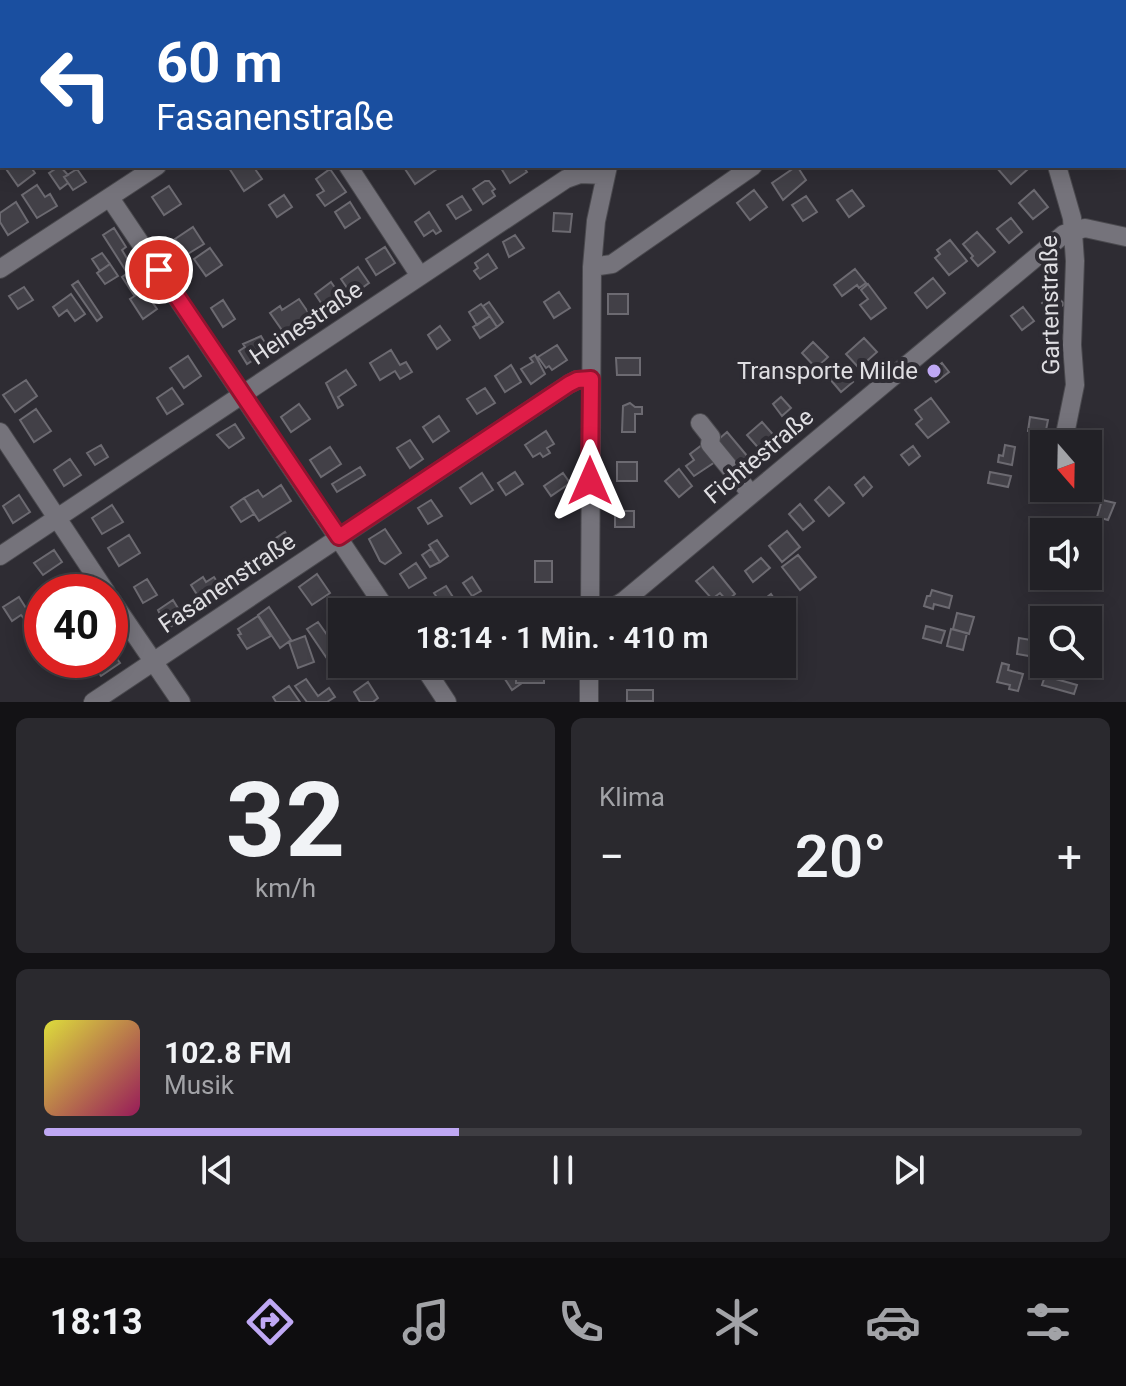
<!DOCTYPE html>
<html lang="de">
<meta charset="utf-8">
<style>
body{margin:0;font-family:Roboto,sans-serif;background:#2a292e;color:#f1f3f6;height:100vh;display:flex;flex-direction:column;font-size:30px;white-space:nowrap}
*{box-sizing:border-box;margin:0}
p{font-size:26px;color:#a2a3a7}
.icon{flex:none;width:44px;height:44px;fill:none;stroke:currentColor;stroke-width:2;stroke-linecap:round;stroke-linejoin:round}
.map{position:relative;height:702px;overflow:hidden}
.details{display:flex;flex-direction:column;gap:16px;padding:16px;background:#131215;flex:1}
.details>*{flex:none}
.guide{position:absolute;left:0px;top:0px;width:1126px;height:168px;box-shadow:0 4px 20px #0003,0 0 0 2px #3f3e43;background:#1a4fa0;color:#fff;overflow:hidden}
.needle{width:52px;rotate:160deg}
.buttons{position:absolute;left:1030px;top:430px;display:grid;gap:16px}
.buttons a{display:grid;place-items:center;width:72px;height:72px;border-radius:0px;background:#222126;box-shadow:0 4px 20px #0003,0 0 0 2px #3f3e43;font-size:40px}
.speed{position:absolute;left:24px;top:574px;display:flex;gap:16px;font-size:40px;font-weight:700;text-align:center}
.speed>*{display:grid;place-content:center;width:104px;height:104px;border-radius:50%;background:#222126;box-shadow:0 4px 20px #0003,0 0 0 2px #3f3e43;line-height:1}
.speed .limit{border:12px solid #d22;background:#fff;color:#111}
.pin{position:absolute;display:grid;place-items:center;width:68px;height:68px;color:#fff;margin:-34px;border:4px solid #fff;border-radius:50%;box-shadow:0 2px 8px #0007}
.me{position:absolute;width:88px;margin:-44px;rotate:0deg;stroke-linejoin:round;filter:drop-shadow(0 0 6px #0008)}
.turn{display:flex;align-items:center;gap:28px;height:168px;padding:0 24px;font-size:36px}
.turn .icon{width:104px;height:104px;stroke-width:2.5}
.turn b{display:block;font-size:56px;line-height:68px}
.big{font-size:60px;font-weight:600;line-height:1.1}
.details .widget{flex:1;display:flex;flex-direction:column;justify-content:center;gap:12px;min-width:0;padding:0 28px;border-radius:12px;background:#2a292e}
.details .dial{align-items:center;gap:0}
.dial b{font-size:104px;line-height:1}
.song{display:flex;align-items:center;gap:24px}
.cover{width:96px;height:96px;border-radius:12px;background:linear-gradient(135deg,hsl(60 70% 55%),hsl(330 70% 35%))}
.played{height:8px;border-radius:4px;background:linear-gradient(90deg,#bfa8f4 40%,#3f3e43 40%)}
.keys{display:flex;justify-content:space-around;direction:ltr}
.heat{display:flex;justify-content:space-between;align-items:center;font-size:44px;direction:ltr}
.details .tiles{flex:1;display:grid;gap:16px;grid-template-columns:1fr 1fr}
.widget:last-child{grid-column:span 2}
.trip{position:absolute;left:328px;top:598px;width:468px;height:80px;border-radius:0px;background:#222126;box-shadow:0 4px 20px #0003,0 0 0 2px #3f3e43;font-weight:600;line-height:80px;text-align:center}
.dock{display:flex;height:128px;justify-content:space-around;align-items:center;background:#0e0d0f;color:#a2a3a7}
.dock .icon{width:56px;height:56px}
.dock .selected{color:#bfa8f4}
.dock b{font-size:36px;color:#f1f3f6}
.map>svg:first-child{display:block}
.building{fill:#424047;stroke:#6c6a71;stroke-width:2}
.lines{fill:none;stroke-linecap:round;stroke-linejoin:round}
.minor-casing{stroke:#4a494e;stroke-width:20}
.minor{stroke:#75737b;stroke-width:18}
.route-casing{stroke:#92132f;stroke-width:20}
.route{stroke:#e11d48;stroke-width:14}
.poi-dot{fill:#bfa8f4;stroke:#2e2c33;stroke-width:3}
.labels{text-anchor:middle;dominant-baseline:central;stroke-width:8;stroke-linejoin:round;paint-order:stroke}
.street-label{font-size:24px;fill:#dfdee2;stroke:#2e2c33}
.poi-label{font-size:24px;fill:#dfdee2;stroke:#2e2c33;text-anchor:end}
</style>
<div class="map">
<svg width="1126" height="702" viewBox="0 0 1126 702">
<rect width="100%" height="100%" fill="#2e2c33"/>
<path class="building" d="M4,166h26l5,7 -17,13z
M60,166l8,9 -4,2 4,6 -8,6 -11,-16z
M232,166h21l9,13 -18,12 -15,-23z
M403,166h32l2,3 -22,15z
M504,166h19l4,6 -17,11 -9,-15z
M797,166l9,14 -23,20 -11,-17z
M1026,166l2,3 -17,15 -15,-17z
M77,169l9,13 -13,8 -9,-13z
M330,169l16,23 -21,14 -8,-11 7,-4 -8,-12z
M485,181h4l6,8 -3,2 3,5 -12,8 -10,-15z
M37,185l8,12 5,-3 7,12 -20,12 -15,-23z
M169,186l12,18 -17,11 -12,-18z
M754,190l13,17 -17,13 -13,-17z
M852,190l12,16 -15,11 -12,-17z
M1034,190l14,17 -15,12 -14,-16z
M284,195l8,12 -15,10 -8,-12z
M462,196l9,14 -15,9 -9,-14z
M806,196l11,16 -14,9 -11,-16z
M16,202l12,20 -20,13 -8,-13v-9z
M350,202l10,16 -15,10 -10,-16z
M429,212l12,19 -5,3 -3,-4 -9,6 -9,-14z
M554,213l18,1 -2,18 -17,-1z
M1011,218l11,14 -13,11 -12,-14z
M193,227l11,17 -18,11 -11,-16z
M114,228l12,19 -4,3 10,17 -6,4 -23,-36z
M977,232l18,20 -17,14 -7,-8 2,-2 -10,-12z
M515,235l9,13 -15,9 -6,-15z
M950,240l17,21 -18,14 -14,-17 5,-4 -3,-4z
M385,247l10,16 -19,12 -10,-16z
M210,248l12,17 -16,11 -12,-17z
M102,253l8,11 -10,7 -8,-12z
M488,254l9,14 -17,11 -6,-8 4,-3 -3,-5z
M110,264l8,12 -13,8 -8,-11z
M358,267l11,16 -17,12 -11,-16z
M135,268l12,18 -13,9 -12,-18z
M855,269l11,14 -7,5 -2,-3 -15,11 -8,-11z
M933,278l12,15 -18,15 -12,-15z
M78,281l24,36 -5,4 -25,-36z
M331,282l13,19 -16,12 -13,-19z
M868,284l18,24 -15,11 -11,-14 8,-6 -7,-9z
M24,287l9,13 -15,9 -9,-13z
M144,290l13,19 -14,10 -13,-20z
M559,292l11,16 -16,10 -10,-16z
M1054,292l10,12 -12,10 -10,-11z
M71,294l14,20 -10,7 -8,-11 -8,6 -6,-9z
M608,294h20v20h-20z
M299,299l11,16 -26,18 -14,-20 10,-7 2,4z
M223,300l12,19 -12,8 -12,-19z
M489,302l14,20 -6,5 -14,-21z
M481,304l9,12 -13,9 -8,-13z
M1023,307l11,14 -12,9 -11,-14z
M490,316l7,11 -17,11 -7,-11z
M440,326l10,14 -13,9 -9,-14z
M261,336l8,14 -22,14 -8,-13 6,-4 -2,-3z
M864,338l13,14 -18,16 -13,-14z
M813,342l15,15 -12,11 -14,-15z
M557,345l10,15 -15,10 -3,-4 -3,2 -8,-11z
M391,350l9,15 6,-3 6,10 -12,7 -5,-8 -15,9 -10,-17z
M535,355l10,19 -14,10 -10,-15 12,-7 -3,-4z
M188,356l13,20 -17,12 -14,-20z
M616,358h24v17h-23z
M942,363l7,9 -13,10 -7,-9z
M511,365l10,17 -16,10 -10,-16z
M842,369l11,13 -12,10 -11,-13z
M346,370l10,15 -18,12 5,8 -5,3 -12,-25z
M26,380l11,16 -22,16 -12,-17z
M172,388l11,16 -16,10 -10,-16z
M485,388l10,15 -18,11 -10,-15z
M781,397l10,11 -9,8 -9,-12z
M931,398l18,24 -21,16 -12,-14 6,-5 -7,-9z
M630,403l5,4h7v7h-7v18h-13l1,-26z
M299,404l11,15 -19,13 -10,-15z
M36,409l15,22 -17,11 -14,-22z
M439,416l10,15 -16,11 -10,-15z
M1030,417l18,3 -3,15 -17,-4z
M762,422l15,17 -15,13 -15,-17z
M235,424l9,14 -15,10 -12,-13z
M546,431l8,13 -7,4 3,5 -7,4 -3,-4 -7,4 -8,-12z
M727,432l21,25 -15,13 -21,-25z
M410,440l13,19 -13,9 -13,-20z
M101,445l7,12 -13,8 -8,-12z
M702,445l13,17 -21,14 -8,-10 8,-6 -4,-6z
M1005,445l10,2 -3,18 -14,-3 1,-7 4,1z
M913,446l7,10 -11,9 -8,-10z
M330,447l11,17 -20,13 -11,-17z
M70,459l11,16 -17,11 -10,-16z
M617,462h20v19h-20z
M360,467l5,8 -28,17 -5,-8z
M679,469l13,17 -13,11 -14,-16z
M515,472l8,12 -17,11 -8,-12z
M990,472l21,4 -3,11 -20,-4z
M482,473l11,17 -22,14 -11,-16z
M563,473l7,10 -19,13 -7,-10z
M864,477l8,10 -9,9 -8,-11z
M281,485l10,16 -32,20 -15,-23 14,-8 5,7z
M829,487l15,16 -15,13 -14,-16z
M19,495l11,17 -17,11 -10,-17z
M244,498l10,16 -13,8 -10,-15z
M431,500l11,16 -14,8 -10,-16z
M1102,500l13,3 -7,17 -11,-3z
M800,504l14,17 -11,9 -14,-16z
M112,505l11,17 -21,12 -10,-16z
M615,511h19v16h-19z
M385,529l16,24 -16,11 -5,-3 -11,-22z
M787,531l13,16 -18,15 -13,-16z
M285,532l9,14 -12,8 -9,-14z
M129,535l11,18 -21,13 -11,-18z
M437,540l11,16 -8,6 -11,-17z
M431,549l9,13 -10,5 -8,-12z
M54,550l8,12 -19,13 -9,-12z
M798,555l18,22 -16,13 -18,-23z
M761,558l9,10 -17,14 -8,-11z
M535,561h17v21h-17z
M416,563l10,15 -17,10 -9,-14z
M713,567l22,27 -8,7 -7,-8 -8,6 -16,-18z
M317,574l13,19 -18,12 -13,-18z
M203,577l3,5 8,-5 7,11 -20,13 -10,-16z
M472,577l9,14 -9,5 -9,-13z
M147,579l10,16 -14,8 -9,-16z
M446,586l10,16 -11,7 -11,-16z
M932,590l20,6 -3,12 -15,-4 -1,5 -9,-3 3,-10h3z
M771,594l14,20 -3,2v-4h-26l-3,-4z
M19,597l12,19 -6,4 -4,-5 -9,6 -9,-14z
M544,599l17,1 1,11 -18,1z
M173,600l11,18 -17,11 -9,-19z
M348,602l6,10h-12v10l-6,4 -7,-11z
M269,607l22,33 -11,8 -22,-33z
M957,613l17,4 -5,17 -16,-5z
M258,616l13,20 -24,13 -9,-14 3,-1 -3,-5z
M318,622l19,27 -11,8 -19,-28z
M926,626l19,5 -4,12 -18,-5z
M951,629l16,4 -4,17 -16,-4z
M305,636l9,26 -16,6 -9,-26z
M1019,638l12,2 -2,16 -12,-2z
M110,649l10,14 -19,13 -12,-16h21z
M1002,663l7,2 -1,5 15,4 -5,17 -9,-2 1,-4 -13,-3z
M516,664h29l-1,3h5v10h-5v6h-28z
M516,667v16h6l-10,7 -11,-17z
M1045,676l32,9 -3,9 -32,-9z
M306,679l12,17 11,-8 6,9 -8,5h-20l-12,-16z
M368,682l10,16 -5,4h-13l-6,-10z
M289,686l11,16h-24l-3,-5z
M627,690h26v11h-26z"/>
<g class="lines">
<defs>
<path id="minor" d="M506,0l1,2
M1016,0v2
M5,2l3,-2
M409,2l3,-2
M667,2l1,-2
M996,2l3,-2
M348,166l72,110
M1057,166l15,52 3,43 -3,84 3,40 -12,59
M110,198l278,414
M592,267l20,-3 141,-98
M0,269l157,-103
M700,423l11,14 -1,7 41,50
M0,432l106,160
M0,556l566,-377 14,-5 25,1
M110,598l71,104
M625,600l8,8 10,4
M590,612l2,-345 4,-46 12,-55
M606,612l19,-12 439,-366 21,-6 41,9
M422,664l25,38
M93,702l476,-318 8,-4 14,-1
M589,702v-38"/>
</defs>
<use href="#minor" class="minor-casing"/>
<use href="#minor" class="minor"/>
</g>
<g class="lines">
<defs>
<path id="route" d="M159,270l180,267 230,-153 8,-4 14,-1 -1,102"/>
</defs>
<use href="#route" class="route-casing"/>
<use href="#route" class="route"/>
</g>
<circle class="poi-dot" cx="934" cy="371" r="8"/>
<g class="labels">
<g class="street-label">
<text transform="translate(1050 305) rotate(-91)">Gartenstraße</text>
<text transform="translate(306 323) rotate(-34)">Heinestraße</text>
<text transform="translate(759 456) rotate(-40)">Fichtestraße</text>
<text transform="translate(227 583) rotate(-34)">Fasanenstraße</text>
</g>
<g class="poi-label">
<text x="918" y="371">Transporte Milde</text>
</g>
</g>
</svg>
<div class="buttons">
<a><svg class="needle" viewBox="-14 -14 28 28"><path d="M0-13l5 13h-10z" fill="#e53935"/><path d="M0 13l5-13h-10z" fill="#a2a3a7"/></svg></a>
<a><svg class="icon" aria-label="sound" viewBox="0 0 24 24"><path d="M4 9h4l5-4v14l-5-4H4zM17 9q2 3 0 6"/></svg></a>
<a><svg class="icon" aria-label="search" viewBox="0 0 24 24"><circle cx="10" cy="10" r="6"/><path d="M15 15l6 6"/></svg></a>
</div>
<div class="speed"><div class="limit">40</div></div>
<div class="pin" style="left:159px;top:270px;background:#d93025"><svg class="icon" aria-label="arrive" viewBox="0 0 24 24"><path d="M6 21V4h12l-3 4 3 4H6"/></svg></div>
<svg class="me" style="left:590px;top:481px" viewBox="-20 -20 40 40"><path d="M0-17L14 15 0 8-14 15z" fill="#e11d48" stroke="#fff" stroke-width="4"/></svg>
<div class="trip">18:14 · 1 Min. · 410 m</div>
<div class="guide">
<div class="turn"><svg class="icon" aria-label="left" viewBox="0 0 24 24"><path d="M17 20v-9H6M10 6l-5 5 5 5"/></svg><div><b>60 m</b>Fasanenstraße</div></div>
</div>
</div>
<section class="details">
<div class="tiles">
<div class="widget dial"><b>32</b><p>km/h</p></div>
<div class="widget"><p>Klima</p>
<div class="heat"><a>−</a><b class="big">20°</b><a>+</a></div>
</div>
<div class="widget">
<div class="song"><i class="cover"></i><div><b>102.8 FM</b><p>Musik</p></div></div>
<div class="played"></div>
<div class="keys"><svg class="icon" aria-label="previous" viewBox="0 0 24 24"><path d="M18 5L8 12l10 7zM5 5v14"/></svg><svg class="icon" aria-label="pause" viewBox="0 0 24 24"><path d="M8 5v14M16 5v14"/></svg><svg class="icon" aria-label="next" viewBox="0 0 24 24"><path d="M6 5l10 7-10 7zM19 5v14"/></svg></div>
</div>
</div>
</section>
<nav class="dock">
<b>18:13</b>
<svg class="icon selected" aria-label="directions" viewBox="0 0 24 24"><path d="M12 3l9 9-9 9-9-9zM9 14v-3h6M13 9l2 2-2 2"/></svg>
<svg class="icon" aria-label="music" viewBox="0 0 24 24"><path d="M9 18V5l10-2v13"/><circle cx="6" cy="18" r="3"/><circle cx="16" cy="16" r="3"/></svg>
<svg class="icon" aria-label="phone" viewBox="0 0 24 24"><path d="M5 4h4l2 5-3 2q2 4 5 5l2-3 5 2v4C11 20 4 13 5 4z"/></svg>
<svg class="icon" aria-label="climate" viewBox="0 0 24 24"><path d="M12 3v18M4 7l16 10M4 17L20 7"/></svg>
<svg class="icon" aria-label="car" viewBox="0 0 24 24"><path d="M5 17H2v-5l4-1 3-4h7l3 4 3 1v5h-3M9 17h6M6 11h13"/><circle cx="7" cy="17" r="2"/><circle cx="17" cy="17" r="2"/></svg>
<svg class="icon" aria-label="filters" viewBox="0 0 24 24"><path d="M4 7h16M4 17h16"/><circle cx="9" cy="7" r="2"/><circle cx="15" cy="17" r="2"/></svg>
</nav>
